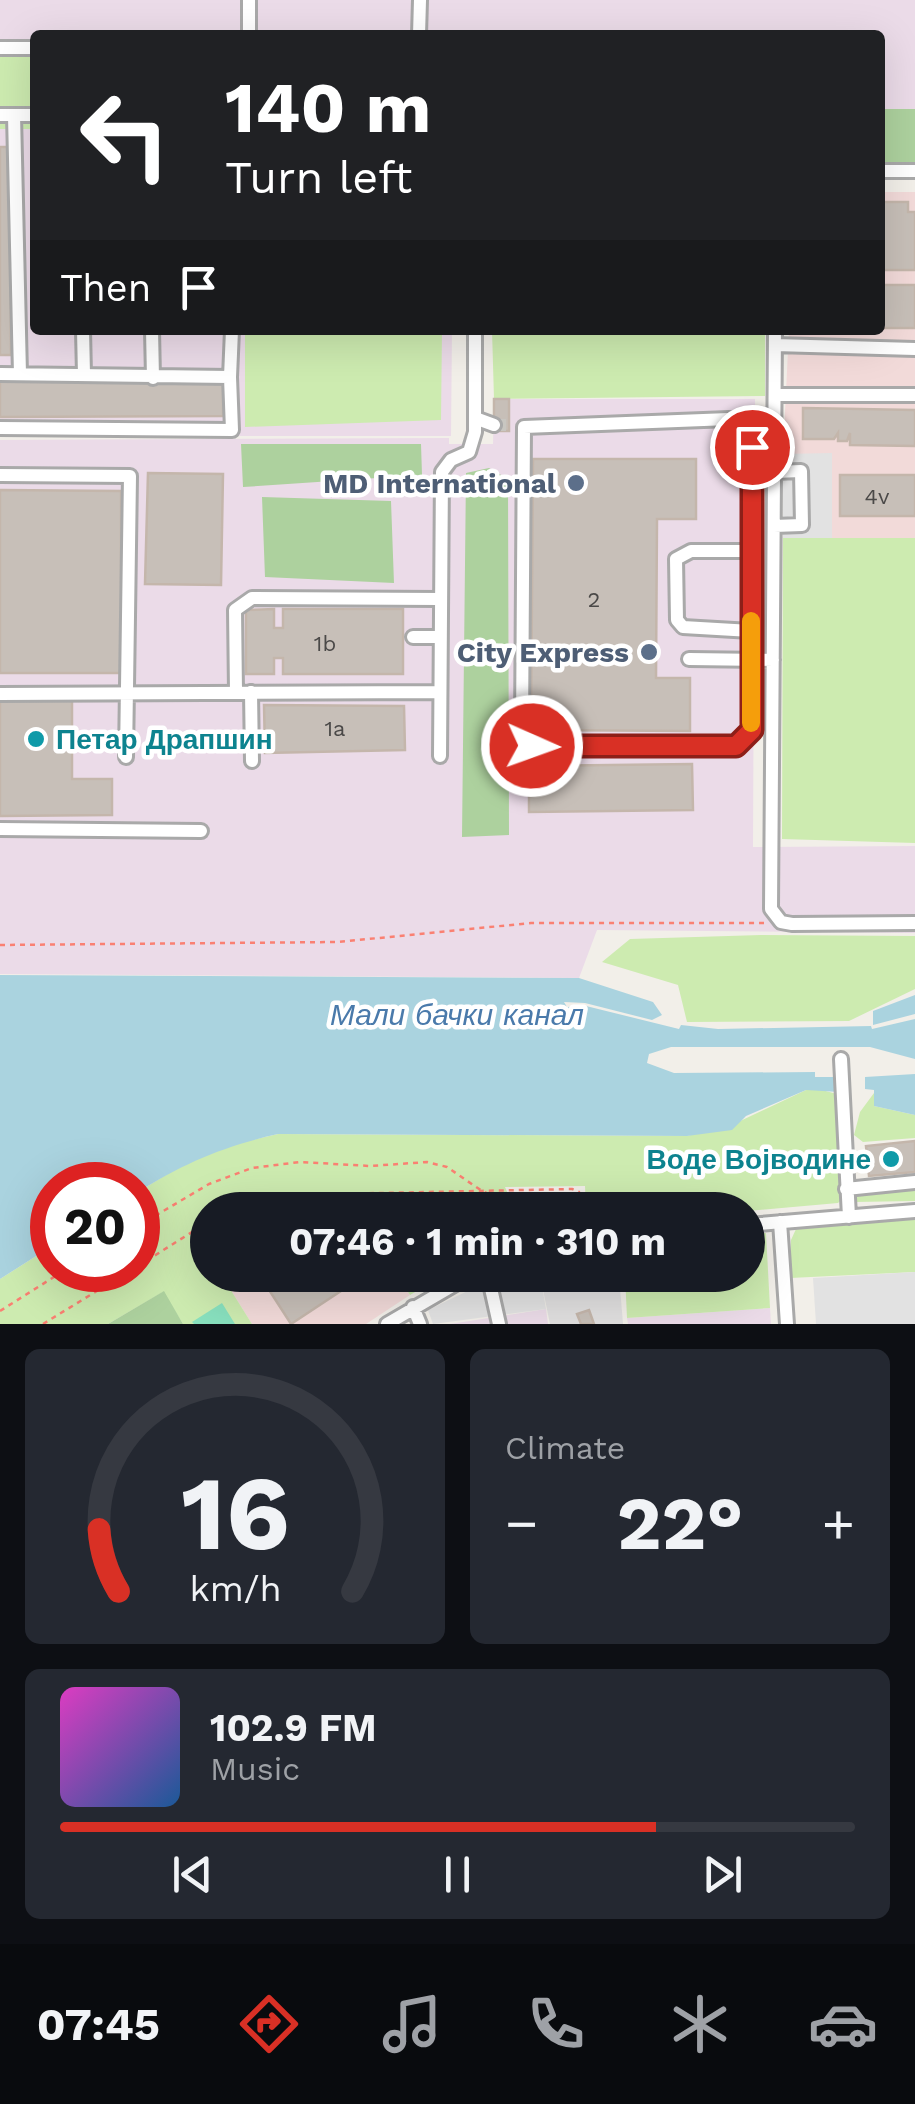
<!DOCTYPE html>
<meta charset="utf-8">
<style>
body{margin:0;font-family:"Work Sans",sans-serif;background:#242831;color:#f1f3f6;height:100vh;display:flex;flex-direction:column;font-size:38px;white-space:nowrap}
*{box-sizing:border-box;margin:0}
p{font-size:32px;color:#9ea1a6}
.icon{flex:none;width:55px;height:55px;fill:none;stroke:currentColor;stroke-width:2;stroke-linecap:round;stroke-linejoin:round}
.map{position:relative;height:1324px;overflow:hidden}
.side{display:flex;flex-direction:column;gap:25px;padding:25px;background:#0d0f14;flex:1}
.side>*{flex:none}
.top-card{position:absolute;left:30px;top:30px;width:855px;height:305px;border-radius:10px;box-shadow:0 10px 40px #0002;background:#202124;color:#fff;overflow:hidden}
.speed{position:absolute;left:30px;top:1162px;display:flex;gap:20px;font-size:50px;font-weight:700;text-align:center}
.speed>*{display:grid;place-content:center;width:130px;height:130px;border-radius:50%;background:#171b24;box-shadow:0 10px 40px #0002;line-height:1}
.speed .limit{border:15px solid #d22;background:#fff;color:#111}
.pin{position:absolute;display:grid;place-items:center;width:85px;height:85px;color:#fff;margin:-42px;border:5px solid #fff;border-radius:50%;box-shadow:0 2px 10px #0007}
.me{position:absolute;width:110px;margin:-55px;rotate:92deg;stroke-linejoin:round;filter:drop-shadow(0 0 8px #0008)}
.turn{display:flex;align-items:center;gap:35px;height:210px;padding:0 30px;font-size:45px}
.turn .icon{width:130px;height:130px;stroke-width:2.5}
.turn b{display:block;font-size:70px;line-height:85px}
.then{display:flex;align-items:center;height:95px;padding:0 30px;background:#0003;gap:20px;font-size:38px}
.big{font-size:75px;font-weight:700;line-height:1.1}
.side .widget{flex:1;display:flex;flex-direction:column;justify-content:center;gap:15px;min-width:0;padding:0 35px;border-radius:15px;background:#242831}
.side .dial{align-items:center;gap:0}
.dial svg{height:260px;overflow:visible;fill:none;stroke:#363941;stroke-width:7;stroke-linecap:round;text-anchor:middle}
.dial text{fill:#f1f3f6;stroke:none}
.song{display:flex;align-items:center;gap:30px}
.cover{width:120px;height:120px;border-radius:15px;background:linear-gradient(135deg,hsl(310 70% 55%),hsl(210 70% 35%))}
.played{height:10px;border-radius:5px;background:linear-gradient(90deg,#d93025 75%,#363941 75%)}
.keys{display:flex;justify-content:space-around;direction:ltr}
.heat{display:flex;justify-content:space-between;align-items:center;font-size:55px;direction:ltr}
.side .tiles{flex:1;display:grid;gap:25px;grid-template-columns:1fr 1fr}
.widget:last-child{grid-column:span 2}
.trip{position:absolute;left:190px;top:1192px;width:575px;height:100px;border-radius:50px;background:#171b24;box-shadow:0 10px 40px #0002;font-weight:700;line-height:100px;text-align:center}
.menu{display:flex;height:160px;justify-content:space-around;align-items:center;background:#090b0e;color:#9ea1a6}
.menu .icon{width:70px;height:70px}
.menu .selected{color:#d93025}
.menu b{font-size:45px;color:#f1f3f6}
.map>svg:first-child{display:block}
.residential{fill:#e0dfdf}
.commercial{fill:#f2dad9}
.industrial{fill:#ebdbe8}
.grass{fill:#cdebb0}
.forest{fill:#add19e}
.pitch{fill:#88e0be}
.parking{fill:#e2e2e2}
.water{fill:#aad3df}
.building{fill:#c7bfb8;stroke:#c4b6ab;stroke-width:2.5}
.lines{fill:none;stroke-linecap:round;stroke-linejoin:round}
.minor-tunnel{stroke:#c8c6c1;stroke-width:12;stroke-dasharray:12 6;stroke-linecap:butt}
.minor-casing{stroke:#a9a9a9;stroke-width:18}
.path{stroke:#fa8072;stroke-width:2.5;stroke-dasharray:5 5;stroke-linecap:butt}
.minor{stroke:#fff;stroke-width:12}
.route-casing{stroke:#8d1f18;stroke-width:25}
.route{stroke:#d93025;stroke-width:18}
.slow{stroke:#f59e0b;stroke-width:18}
.service-dot{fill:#5c6f8a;stroke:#fff;stroke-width:4}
.culture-dot{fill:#0f9aa8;stroke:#fff;stroke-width:4}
.labels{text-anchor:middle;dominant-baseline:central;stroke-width:9;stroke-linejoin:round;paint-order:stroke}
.number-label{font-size:22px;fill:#4b4948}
.service-label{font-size:28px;font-weight:bold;fill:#4e5e75;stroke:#fff;text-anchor:end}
.culture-label{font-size:28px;font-weight:bold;fill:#0d838f;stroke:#fff;text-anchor:start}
.water-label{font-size:30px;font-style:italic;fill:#4a7aab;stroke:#fff}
</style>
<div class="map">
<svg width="915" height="1324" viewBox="0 0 915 1324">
<rect width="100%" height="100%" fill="#f2efe9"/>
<path class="residential" d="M540,1275h79l4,49h-73z"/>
<path class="commercial" d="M880,192h35v346h-83v-84h-49l6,-124h91z
M232,1275h165l13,20 -44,29h-114l-20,-32z"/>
<path class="industrial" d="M0,0h915v158h-35v-123h-845v295h417l-1,106h-451z
M494,399h261l-2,448 162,-1v87l-318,-3 -18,48 -579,-4v-534l449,-2v6h44z
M770,1308l1,16h-143l-1,-6z
M546,1309l2,15h-98z"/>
<path class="grass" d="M0,55h35v74h-35z
M245,330h197l-1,90 -196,7z
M492,330h273v66l-271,3z
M783,538h132v305l-133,-4z
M761,935l154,1v53l-66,32 -162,1 -9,-37 -76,-23 28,-23z
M818,1089l19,5 4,106 -3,3 -90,8 -162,-1 -1,-24 -80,1 10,23h-307v65h24v17l20,32h-69l-20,-32 -55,32h-108v-45l52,-33v24h86v-78l49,-30 42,-17 49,-11 409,2 49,-13 70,-33z
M874,1093v13l41,9v23l-52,4 -9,-7 6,-23z
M915,1187v14l-61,1 -1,-8z
M915,1219v53l-125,6 1,-38 5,-11z
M766,1233l4,75 -143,10 -2,-43h123v-41z
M397,1275h47l-34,20z"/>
<path class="forest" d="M880,109h35v58h-35z
M241,444h180l1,31 -179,12z
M489,468l19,11 1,356 -47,2 4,-364z
M262,497l129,4 3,82 -129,-6z
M164,1291l19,33h-75z"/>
<path class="pitch" d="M222,1303l13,21h-41l-2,-2z"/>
<path class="parking" d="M832,453v85h-49v-84z
M915,1272v52h-99l-3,-46z
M501,1275h39l6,34 -113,15 -5,-14z"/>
<path class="water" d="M0,975l579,3 74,24 9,13 -10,5 -67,-17 -21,-1 3,5 19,-1 93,23 2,-4 37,4 153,-3 1,3 43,-10v40l-45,-12h-199l-22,7 -2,9 27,10 141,-1v5h23l1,15 -33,-2 -60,26 -14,14 -45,6 -409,-2c-54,12 -94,29 -140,58v-7h-86v61l-52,33z
M915,995v19l-42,11v-14z
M915,1074v41l-41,-9v-16l-9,-1v-12z"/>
<path class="building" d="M0,147h9l2,208h-11z
M880,202h28v10h7v58h-35z
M880,285h35v43h-35z
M223,378v38l-223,1v-38z
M494,399h15v32h-15z
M803,408l112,2v36l-65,-1v-12l-3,8h-9v-8l-4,6h-31z
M533,459h163v60h-39l-1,159h34v53l-159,-1z
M148,473l75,1 -2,111 -76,-1z
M840,475h75v41h-75z
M0,490l121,1v182h-121z
M274,609v19h9v-19h120v65h-120v-16h-9v16h-28v-64z
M72,699v80h40v36l-112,1v-116z
M264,705l140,1 1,44 -140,3z
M692,764l1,46 -164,2v-46z
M915,1141v31l-46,4 -3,-30z
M267,1275h94l1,2 -71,47 -29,-45z
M589,1310l5,14h-13l-4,-10z"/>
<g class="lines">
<path class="minor-tunnel" d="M494,425h15"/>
<defs>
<path id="minor" d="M249,35v-35
M419,35l1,-35
M0,48h35
M0,115h35
M14,115l6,259
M880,171h35
M83,330l1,45
M152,330l1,48
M775,330l-4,579 10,13 11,2 123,-1
M775,345l140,4
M0,374l230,3 2,-47
M775,395h140
M475,418l19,7
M729,419l14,3 9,25v283l-16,17 -205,-1 -9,-16 2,-303z
M0,428l232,2 -2,-53
M0,475l130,1 -4,281
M774,526l28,-1 -1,-54 -27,1
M751,631l-68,-4 -6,-7 -1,-61 15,-8h62
M413,637h26
M689,659l84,1
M236,692l-1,-82 17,-12 188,1
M251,692l1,69
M0,694l440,-2
M440,756l2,-284 9,-12 18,-8 6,-20v-102
M0,829l201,2
M841,1059l8,158
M846,1189l69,-7
M780,1222l7,102
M748,1225l167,-14
M488,1275l11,49
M413,1307l7,17
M387,1324l84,-49"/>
</defs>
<use href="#minor" class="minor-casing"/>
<path class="path" d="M0,945l338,-3 193,-19h233
M231,1210l51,-15 290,-6 7,3 3,18
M138,1226l71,-42 43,-16 48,-6 70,4 57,-4 20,5 35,24 44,19
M138,1266l70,-44
M0,1311l65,-41
M43,1324l88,-54"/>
<use href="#minor" class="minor"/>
</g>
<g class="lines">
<defs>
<path id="route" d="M532,746h204l16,-16v-283"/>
</defs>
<use href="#route" class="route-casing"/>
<use href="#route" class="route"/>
<path class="slow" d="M751,621v102"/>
</g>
<g class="service-dot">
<circle cx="576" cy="483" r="10"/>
<circle cx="649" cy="652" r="10"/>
</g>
<g class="culture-dot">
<circle cx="36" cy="739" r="10"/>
<circle cx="891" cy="1159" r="10"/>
</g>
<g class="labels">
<g class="number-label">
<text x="877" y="496">4v</text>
<text x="594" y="599">2</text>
<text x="325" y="643">1b</text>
<text x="335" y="728">1a</text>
</g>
<g class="service-label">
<text x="556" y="483">MD International</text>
<text x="629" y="652">City Express</text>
</g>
<g class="culture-label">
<text x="56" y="739">Петар Драпшин</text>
<text x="871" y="1159" text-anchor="end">Воде Војводине</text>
</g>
<g class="water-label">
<text x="457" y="1014">Мали бачки канал</text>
</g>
</g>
</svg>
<div class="speed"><div class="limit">20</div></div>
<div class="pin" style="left:752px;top:447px;background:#d93025"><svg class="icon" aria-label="arrive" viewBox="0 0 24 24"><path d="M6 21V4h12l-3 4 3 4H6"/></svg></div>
<svg class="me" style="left:532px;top:746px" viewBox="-20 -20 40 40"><circle r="17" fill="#d93025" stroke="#fff" stroke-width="3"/><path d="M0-11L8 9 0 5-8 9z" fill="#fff"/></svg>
<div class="trip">07:46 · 1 min · 310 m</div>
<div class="top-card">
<div class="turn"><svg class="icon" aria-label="left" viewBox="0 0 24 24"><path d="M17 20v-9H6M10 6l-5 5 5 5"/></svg><div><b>140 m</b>Turn left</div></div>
<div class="then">Then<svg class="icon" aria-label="arrive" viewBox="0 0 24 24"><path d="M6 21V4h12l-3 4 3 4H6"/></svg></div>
</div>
</div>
<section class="side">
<div class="tiles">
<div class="widget dial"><svg viewBox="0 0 100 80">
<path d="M14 69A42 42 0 1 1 86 69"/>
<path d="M14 69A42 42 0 0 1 8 50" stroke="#d93025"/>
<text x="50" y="56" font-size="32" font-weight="700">16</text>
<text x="50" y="72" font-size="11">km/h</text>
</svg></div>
<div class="widget"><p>Climate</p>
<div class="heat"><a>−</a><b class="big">22°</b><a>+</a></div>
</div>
<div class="widget">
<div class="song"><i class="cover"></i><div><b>102.9 FM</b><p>Music</p></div></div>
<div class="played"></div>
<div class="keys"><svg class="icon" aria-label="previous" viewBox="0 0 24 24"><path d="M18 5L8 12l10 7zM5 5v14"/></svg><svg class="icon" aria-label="pause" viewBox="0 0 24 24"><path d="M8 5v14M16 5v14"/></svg><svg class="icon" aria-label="next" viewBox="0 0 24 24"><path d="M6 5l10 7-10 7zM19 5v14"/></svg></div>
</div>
</div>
</section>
<nav class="menu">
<b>07:45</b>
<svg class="icon selected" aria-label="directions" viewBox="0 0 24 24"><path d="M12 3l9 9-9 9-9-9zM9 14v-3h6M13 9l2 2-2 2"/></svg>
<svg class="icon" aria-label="music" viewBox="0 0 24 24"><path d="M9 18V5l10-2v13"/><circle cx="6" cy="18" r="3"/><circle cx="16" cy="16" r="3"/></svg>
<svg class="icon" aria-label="phone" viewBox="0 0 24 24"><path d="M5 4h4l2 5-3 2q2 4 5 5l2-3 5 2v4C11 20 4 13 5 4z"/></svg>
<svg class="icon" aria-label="climate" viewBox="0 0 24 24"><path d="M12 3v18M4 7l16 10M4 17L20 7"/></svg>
<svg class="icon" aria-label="car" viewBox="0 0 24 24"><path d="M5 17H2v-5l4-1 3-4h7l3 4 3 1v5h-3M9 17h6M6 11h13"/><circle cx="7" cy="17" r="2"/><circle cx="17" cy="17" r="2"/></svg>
</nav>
